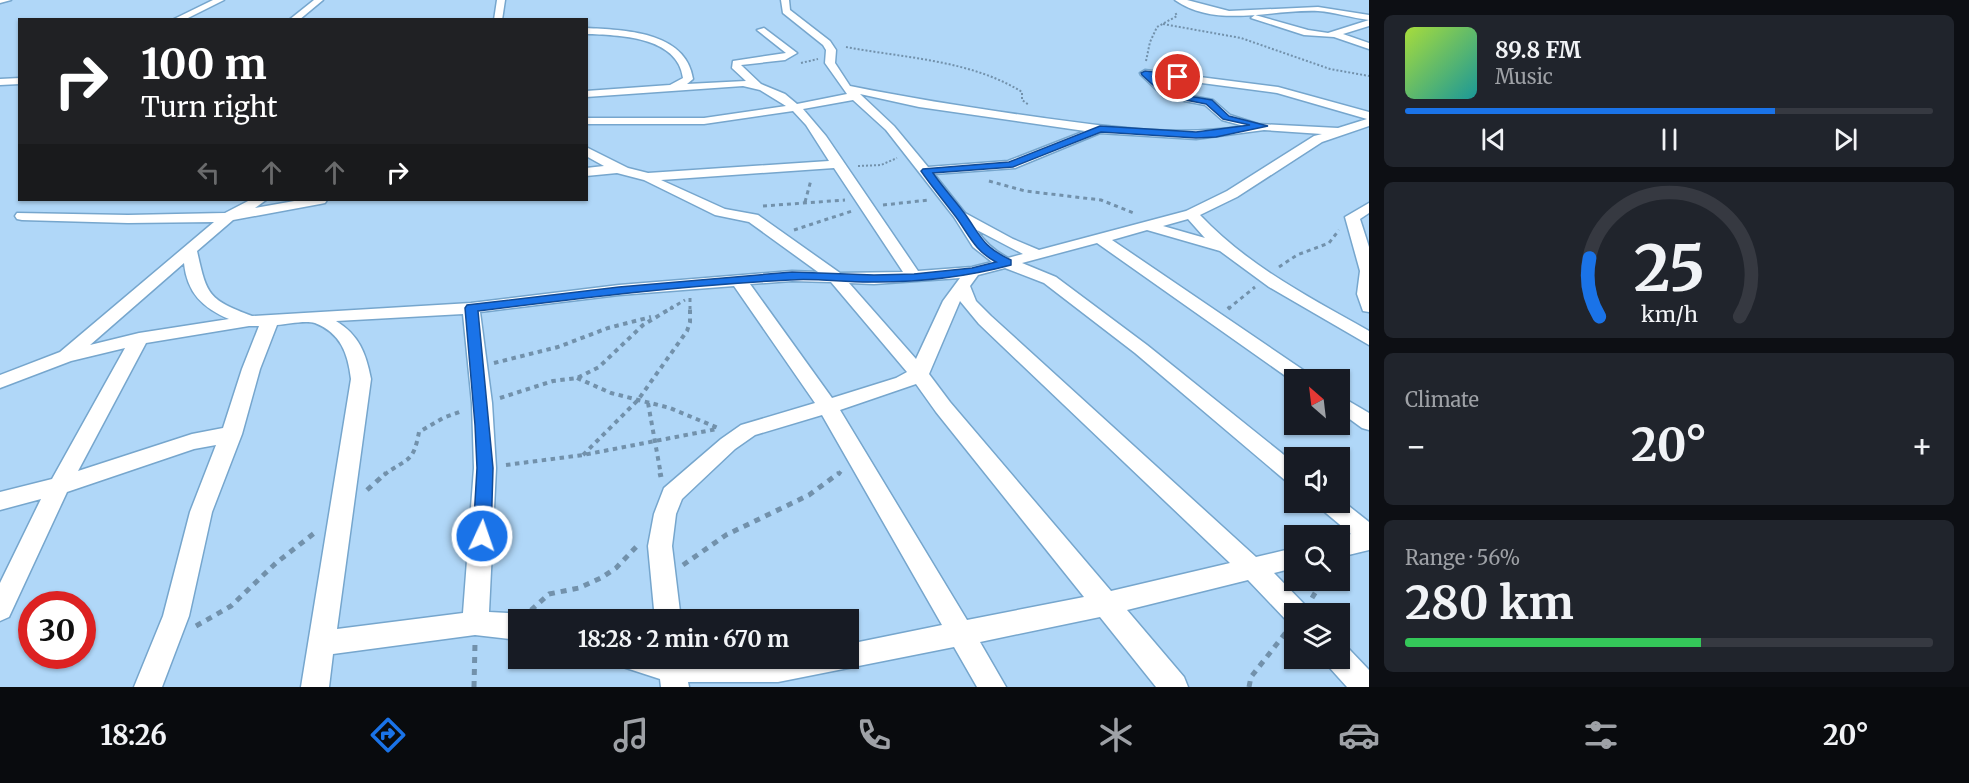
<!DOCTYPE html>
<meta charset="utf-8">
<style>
body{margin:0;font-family:Merriweather,serif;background:#20242c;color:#f1f3f6;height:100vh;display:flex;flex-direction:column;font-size:22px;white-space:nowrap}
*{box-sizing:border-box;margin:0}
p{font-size:20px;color:#9ea1a6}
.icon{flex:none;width:33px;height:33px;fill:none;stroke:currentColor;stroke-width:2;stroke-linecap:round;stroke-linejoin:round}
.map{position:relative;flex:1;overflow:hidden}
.drawer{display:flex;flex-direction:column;gap:15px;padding:15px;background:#0d0f14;width:600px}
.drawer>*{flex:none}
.top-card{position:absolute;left:18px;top:18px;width:570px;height:183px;border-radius:0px;box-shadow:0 2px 4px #0004;background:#202124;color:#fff;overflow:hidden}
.needle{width:39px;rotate:332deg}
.buttons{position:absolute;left:1284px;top:369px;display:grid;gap:12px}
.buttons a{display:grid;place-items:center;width:66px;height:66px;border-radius:0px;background:#171b24;box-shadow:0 2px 4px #0004;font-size:30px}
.speed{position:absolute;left:18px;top:591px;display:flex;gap:12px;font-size:30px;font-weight:700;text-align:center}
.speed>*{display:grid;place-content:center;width:78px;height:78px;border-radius:50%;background:#171b24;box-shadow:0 2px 4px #0004;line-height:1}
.speed .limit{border:9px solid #d22;background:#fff;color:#111}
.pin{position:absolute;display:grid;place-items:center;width:51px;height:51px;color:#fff;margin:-26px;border:3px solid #fff;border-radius:50%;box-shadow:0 2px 6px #0007}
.me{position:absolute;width:66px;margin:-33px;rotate:3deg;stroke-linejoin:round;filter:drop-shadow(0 0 4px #0008)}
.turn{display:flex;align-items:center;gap:21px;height:126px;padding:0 24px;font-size:27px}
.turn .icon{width:78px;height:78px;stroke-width:2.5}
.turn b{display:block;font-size:42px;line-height:51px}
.lanes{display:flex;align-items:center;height:57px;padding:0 24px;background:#0003;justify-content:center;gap:30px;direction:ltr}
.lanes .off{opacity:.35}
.big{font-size:45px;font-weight:700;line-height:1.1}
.drawer .card{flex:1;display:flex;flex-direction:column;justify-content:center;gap:9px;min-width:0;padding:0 21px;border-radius:9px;background:#20242c}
.drawer .dial{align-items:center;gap:0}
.dial svg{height:156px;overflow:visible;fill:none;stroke:#363941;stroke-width:7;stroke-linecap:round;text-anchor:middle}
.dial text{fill:#f1f3f6;stroke:none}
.song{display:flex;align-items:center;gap:18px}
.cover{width:72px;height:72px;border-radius:9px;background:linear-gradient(135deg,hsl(80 70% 55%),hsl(180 70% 35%))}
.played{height:6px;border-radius:3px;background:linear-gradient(90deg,#1a73e8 70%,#363941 70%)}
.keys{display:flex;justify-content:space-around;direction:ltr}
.heat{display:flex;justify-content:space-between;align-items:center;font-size:33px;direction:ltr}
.charge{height:9px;border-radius:4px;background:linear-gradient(90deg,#34c759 56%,#363941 0)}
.trip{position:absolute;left:508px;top:609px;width:351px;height:60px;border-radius:0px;background:#171b24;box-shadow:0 2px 4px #0004;font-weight:700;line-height:60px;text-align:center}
.menu{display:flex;height:96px;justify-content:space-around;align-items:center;background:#090b0e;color:#9ea1a6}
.menu .icon{width:42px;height:42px}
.menu .on{color:#1a73e8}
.menu b{font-size:27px;color:#f1f3f6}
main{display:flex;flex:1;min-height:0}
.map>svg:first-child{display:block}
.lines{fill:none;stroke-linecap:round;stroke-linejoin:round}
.minor-casing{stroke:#76a6cd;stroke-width:3}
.path-far3{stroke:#7291ab;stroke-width:2;stroke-dasharray:2 2;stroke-linecap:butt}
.path-far2{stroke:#7291ab;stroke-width:3;stroke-dasharray:4 4;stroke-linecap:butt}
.path-far1{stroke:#7291ab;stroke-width:4;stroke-dasharray:4.5 4.5;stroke-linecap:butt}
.path{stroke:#7291ab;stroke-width:5;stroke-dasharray:6 6;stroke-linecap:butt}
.minor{fill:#fff;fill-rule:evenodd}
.route{fill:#1a73e8;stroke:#114b97;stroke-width:1.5}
</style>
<main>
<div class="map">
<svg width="1369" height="687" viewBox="0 0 1369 687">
<rect width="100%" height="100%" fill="#b0d7f8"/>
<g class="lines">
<defs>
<path id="minor" d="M0,0h11l-11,3z
M213,0h11l-40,20h-12z
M314,0h9l-24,20h-10z
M497,0h8l-3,20h-8z
M781,0h8l1,10 40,31 6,9 -1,13 15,23c65,13 128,23 194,32 66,9 134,19 200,8l-22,-6 -17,-15 -41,-8 -23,-22 -1,-2 5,-3 133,17 91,25v14l-47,16 -85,55 -37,18c48,51 109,82 169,116v14l-100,-58 -49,-36 -73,-21 -35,10 200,136 2,4h-20v2l-197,-139 -75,20 34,14 91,68 147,118v20l-8,-2 -151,-128 -91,-70 -39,-15 -27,7 -8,11 6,15 15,15 265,241 38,-9v20l-20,5 32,33 4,8h-16v11l-6,-3 -40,-42 -121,30 57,67 4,10h-32l-56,-70 -120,25 26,45h-29l-23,-40 -176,35h-90l1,5h-28l-1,-8 -37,-12 -3,-9h229v-14l93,-19 -120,-210 -67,20 -20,14 -53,50 -6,15 -4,32 9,74h-26l-7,-74 6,-32 10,-26 57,-49 20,-14 74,-22 -81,-117 -115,9 -139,17 12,91 4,65 -7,144 19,1 20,6 -9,1v20l-44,-5 -142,19 -4,33h-28l50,-308c-3,-25 -10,-46 -36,-56 -10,-3 -27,1 -38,2l-17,44 -18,65 -30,78 -23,104 -27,71h-28l29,-71 27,-104 26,-67 -22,4 -127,43 -58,125 -9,4v-38l41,-84 -41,11v-18l52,-13 73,-131 -54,13 -71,27v-13l60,-23 154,-130 -86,1 -106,-3 -5,-1 -2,-3 2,-3 111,2 97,-2 25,-13h16l-11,8 45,-8h27l-2,3 -5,1 -87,16 -36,31c10,45 11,48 55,65l219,-13 148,-18 173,-14 26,1 -69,-50 -34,-7 -71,-35 -27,-7 -31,3v-8l18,-2 -18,-10v-9l42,21 20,5 181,-12 -23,-36 -13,-14 -89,13h-118v-6h118l82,-12 -26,-16 -17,-4 -157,11v-6l84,-6 13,-7c-5,-42 -65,-43 -97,-44v-6c37,2 100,3 107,51l-6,5 59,-3 -14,-13 1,-7 53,-8 -29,-23 7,-2 33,25 -12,7 -44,5 20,19 24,10 12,10 50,-10 -22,-31 1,-13 -3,-5 -40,-32zM1156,77l121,16 90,26 -29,9 -80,-4 -28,-9 -17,-15 -42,-8zM860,94l59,13 166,24 -77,30 -80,6 -34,-41zM853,100l33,30 68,87 19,30 19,15 -20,5 -54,4 -92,-135 -23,-27zM1264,130l58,4 -8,2 -87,55 -41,20 -147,39 -26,-11 -48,-26 -31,-39 81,-6 85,-35 96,6zM834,168l69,104 -63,1 -82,-58 -33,-6 -64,-29zM1188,219l16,18 1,1 -42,-12zM977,230l46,24 -15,4c-13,-7 -23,-15 -31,-28zM184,263c3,30 19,45 45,56l-90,14 -49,12zM960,278l-17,23 -27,58 -67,-76 25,1zM792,281l39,1 76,90 -11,6 -64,20 -82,-114zM960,301l19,23 251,239 -119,28 -161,-189 -21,-28zM463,314l9,89 2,65 -11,145 -126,16 34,-250c-5,-26 -12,-44 -35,-58zM249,326h10l-17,43 -19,59 -31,6 -114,37 68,-128zM916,384l20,28 148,185 -117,23 -127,-210z
M1175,0h12l42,11 89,-4 51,8v11l-26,8 26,9v6l-35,-12 -30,-2 -53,-17 4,-3 53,15 20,3 41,-13c-17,-2 -35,-8 -51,-9 -46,-2 -102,18 -143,-11z
M20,78v6l-20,1v-6z
M1369,203v10l-9,6 9,28v65l-6,-1 -6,-17 3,-23 -15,-54z
M1340,396l29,17v17l-7,-2 -22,-16z
M1340,499l29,23v28l-29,7v-20l11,-3 -31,-26 -3,-6h23z
M1340,645l9,4 20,21v17h-22l-18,-20 -3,-9h14z"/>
</defs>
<use href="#minor" class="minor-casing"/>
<path class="path-far3" d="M1163,24l78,14 89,31 39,7
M846,47c58,11 125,13 176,45v8l7,5
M1146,61l4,-19 7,-15 20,-11 -2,-4
M801,63l17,-4
M858,166l23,-1 16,-7"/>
<path class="path-far2" d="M989,181l36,10 76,9 35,14
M805,202l6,-22
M883,205l46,-5
M763,206l82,-6
M794,230l58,-19
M1279,267l18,-12 32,-12 10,-13
M690,298v11
M670,309l15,-9
M1228,309l27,-22"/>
<path class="path-far1" d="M1228,309l2,-2
M494,363l64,-16 50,-19 43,-11
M577,378l34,15 59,15 48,20
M500,398l53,-17 24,-3 22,-11 44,-42 30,-18
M648,403l13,72
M583,455l55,-55 49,-69 3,-9v-15
M506,465l77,-10 134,-26
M384,475c24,-18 29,-11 35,-43l24,-14 19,-7
M838,475l4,-5"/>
<path class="path" d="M660,473l1,4
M367,490l19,-17
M683,565l43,-30 83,-40 30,-22
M1312,598l11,-18
M531,610l18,-16 30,-6 22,-10 15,-10 21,-22
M196,626l35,-20 45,-43 41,-32
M474,687l1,-44
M1249,687l2,-10 36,-46"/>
<use href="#minor" class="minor"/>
</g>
<path class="route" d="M1145,71l36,4 1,2 -4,2 -25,-2 18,16 41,7 17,16 39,10 -52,11 -20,1 -95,-6 -88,35 -80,6c10,15 22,27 32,41 17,24 18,33 46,46v5c-45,12 -89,17 -135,17 -29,1 -57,-4 -86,-2 -104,5 -208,18 -312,31l15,157 -2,68 -3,5 -6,2 -7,-2 -2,-5 4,-68 -2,-43 -10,-117 2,-3 152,-18 173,-15 82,3 40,-1 58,-6 24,-6c-21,-11 -27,-27 -40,-45 -12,-16 -24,-30 -35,-46l2,-2 86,-7 91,-36 96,6 54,-7 -27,-6 -17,-15 -41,-8 -23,-21 -1,-2z"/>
</svg>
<div class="buttons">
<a><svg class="needle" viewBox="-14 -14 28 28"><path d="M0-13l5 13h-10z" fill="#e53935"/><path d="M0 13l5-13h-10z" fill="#9ea1a6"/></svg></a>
<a><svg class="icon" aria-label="sound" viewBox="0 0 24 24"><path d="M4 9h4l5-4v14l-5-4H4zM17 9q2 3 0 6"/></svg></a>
<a><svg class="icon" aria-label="search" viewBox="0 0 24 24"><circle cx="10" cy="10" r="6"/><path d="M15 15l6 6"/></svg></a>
<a><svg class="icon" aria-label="layers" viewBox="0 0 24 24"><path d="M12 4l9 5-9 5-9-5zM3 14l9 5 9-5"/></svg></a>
</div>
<div class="speed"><div class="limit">30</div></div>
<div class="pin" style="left:1178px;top:77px;background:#d93025"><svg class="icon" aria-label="arrive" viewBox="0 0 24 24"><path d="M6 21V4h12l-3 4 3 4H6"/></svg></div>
<svg class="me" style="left:482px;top:536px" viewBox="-20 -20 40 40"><circle r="17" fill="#1a73e8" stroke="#fff" stroke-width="3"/><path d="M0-11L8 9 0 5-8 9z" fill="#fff"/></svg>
<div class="trip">18:28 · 2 min · 670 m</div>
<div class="top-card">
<div class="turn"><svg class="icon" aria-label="right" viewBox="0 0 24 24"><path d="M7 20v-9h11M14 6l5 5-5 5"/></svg><div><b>100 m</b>Turn right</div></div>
<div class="lanes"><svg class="icon off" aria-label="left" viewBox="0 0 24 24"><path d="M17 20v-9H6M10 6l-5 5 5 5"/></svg><svg class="icon off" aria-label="ahead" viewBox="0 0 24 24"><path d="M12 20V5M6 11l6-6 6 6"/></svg><svg class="icon off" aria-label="ahead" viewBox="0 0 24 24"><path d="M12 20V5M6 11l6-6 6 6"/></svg><svg class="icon" aria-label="right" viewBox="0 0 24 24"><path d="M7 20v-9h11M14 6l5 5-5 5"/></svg></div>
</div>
</div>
<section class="drawer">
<div class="card">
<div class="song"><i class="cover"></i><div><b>89.8 FM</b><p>Music</p></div></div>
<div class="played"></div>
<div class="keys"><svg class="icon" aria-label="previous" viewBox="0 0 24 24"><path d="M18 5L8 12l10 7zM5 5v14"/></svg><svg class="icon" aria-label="pause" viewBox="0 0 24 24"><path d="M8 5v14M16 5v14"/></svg><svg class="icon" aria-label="next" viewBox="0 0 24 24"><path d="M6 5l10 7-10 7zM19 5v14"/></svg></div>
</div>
<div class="card dial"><svg viewBox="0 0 100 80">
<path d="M14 69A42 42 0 1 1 86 69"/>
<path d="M14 69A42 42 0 0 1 9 39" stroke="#1a73e8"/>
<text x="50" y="56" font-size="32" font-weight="700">25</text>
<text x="50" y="72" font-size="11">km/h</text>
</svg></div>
<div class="card"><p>Climate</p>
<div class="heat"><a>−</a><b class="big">20°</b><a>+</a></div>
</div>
<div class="card"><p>Range · 56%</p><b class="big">280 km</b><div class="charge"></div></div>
</section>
</main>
<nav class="menu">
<b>18:26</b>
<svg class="icon on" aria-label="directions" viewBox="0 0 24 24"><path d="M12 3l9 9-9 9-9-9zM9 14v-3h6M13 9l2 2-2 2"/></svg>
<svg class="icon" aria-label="music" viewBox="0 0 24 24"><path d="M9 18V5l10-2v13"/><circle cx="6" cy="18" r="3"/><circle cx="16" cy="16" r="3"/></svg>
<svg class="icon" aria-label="phone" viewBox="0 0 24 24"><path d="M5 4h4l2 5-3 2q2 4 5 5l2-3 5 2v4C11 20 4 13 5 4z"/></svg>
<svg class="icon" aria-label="climate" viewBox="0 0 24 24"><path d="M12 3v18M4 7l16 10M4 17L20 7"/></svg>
<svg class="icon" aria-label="car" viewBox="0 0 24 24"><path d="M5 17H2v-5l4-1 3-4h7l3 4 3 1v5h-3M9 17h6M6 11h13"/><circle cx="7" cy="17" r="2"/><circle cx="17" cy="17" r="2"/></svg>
<svg class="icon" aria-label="filters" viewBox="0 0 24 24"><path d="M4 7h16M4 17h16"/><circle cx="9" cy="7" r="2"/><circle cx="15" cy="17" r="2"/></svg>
<b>20°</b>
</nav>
